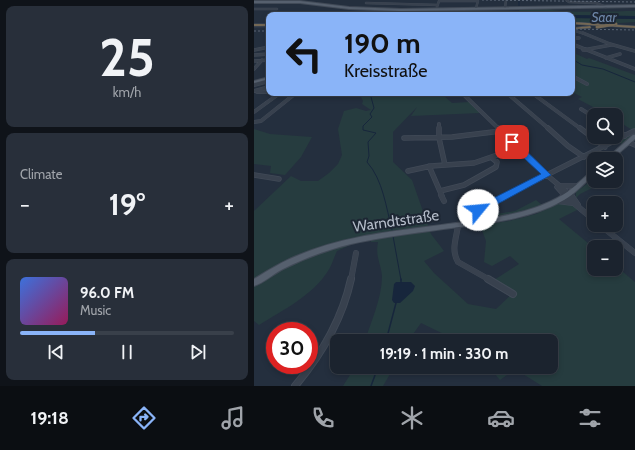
<!DOCTYPE html>
<meta charset="utf-8">
<style>
body{margin:0;font-family:Cabin,sans-serif;background:#282f3a;color:#f1f3f6;height:100vh;display:flex;flex-direction:column;font-size:15px;white-space:nowrap}
*{box-sizing:border-box;margin:0}
p{font-size:13px;color:#a0a4aa}
.icon{flex:none;width:22px;height:22px;fill:none;stroke:currentColor;stroke-width:2;stroke-linecap:round;stroke-linejoin:round}
.map{position:relative;flex:1;overflow:hidden}
.drawer{display:flex;flex-direction:column;gap:6px;padding:6px;background:#0f1319;width:254px}
.drawer>*{flex:none}
.guide{position:absolute;left:12px;top:12px;width:309px;height:84px;border-radius:8px;box-shadow:0 2px 6px #0003,0 0 0 1px #39404a;background:#8ab4f8;color:#111;overflow:hidden}
.fabs{position:absolute;left:333px;top:108px;display:grid;gap:8px}
.fabs a{display:grid;place-items:center;width:36px;height:36px;border-radius:8px;background:#1b232e;box-shadow:0 2px 6px #0003,0 0 0 1px #39404a;font-size:20px}
.speed{position:absolute;left:12px;top:322px;display:flex;gap:8px;font-size:20px;font-weight:700;text-align:center}
.speed>*{display:grid;place-content:center;width:52px;height:52px;border-radius:50%;background:#1b232e;box-shadow:0 2px 6px #0003,0 0 0 1px #39404a;line-height:1}
.speed .limit{border:6px solid #d22;background:#fff;color:#111}
.pin{position:absolute;display:grid;place-items:center;width:34px;height:34px;color:#fff;margin:-17px;border-radius:8px;box-shadow:0 2px 6px #0006}
.me{position:absolute;width:44px;margin:-22px;rotate:62deg;stroke-linejoin:round;filter:drop-shadow(0 0 3px #0008)}
.turn{display:flex;align-items:center;gap:14px;height:84px;padding:0 12px;font-size:18px}
.turn .icon{width:52px;height:52px;stroke-width:2.5}
.turn b{display:block;font-size:28px;line-height:34px}
.big{font-size:30px;font-weight:700;line-height:1.1}
.drawer .widget{flex:1;display:flex;flex-direction:column;justify-content:center;gap:6px;min-width:0;padding:0 14px;border-radius:8px;background:#282f3a}
.drawer .dial{align-items:center;gap:0}
.dial b{font-size:52px;line-height:1}
.song{display:flex;align-items:center;gap:12px}
.cover{width:48px;height:48px;border-radius:6px;background:linear-gradient(135deg,hsl(220 70% 55%),hsl(330 70% 35%))}
.played{height:4px;border-radius:2px;background:linear-gradient(90deg,#8ab4f8 35%,#39404a 35%)}
.keys{display:flex;justify-content:space-around;direction:ltr}
.heat{display:flex;justify-content:space-between;align-items:center;font-size:22px;direction:ltr}
.trip{position:absolute;left:76px;top:334px;width:228px;height:40px;border-radius:8px;background:#1b232e;box-shadow:0 2px 6px #0003,0 0 0 1px #39404a;font-weight:700;line-height:40px;text-align:center}
.menu{display:flex;height:64px;justify-content:space-around;align-items:center;background:#0b0e12;color:#a0a4aa}
.menu .icon{width:28px;height:28px}
.menu .selected{color:#8ab4f8}
.menu b{font-size:18px;color:#f1f3f6}
main{display:flex;flex:1;min-height:0}
.map>svg:first-child{display:block}
.green{fill:#263c3f}
.water{fill:#17263c}
.lines{fill:none;stroke-linecap:round;stroke-linejoin:round}
.stream-far1{stroke:#17263c;stroke-width:1}
.stream{stroke:#17263c;stroke-width:1.5}
.minor-far5-casing{stroke:#414a57;stroke-width:2.5}
.minor-far4-casing{stroke:#414a57;stroke-width:3.5}
.minor-far3-casing{stroke:#414a57;stroke-width:4}
.minor-far2-casing{stroke:#414a57;stroke-width:5.5}
.minor-far1-casing{stroke:#414a57;stroke-width:6}
.minor-casing{stroke:#414a57;stroke-width:8}
.major-casing{stroke:#414a57;stroke-width:2}
.highway-casing{stroke:#434c59;stroke-width:1}
.minor-far5{stroke:#38414e;stroke-width:2}
.minor-far4{stroke:#38414e;stroke-width:2.5}
.minor-far3{stroke:#38414e;stroke-width:3}
.minor-far2{stroke:#38414e;stroke-width:4}
.minor-far1{stroke:#38414e;stroke-width:5}
.minor{stroke:#38414e;stroke-width:6}
.major{fill:#56606e;fill-rule:evenodd}
.highway{fill:#746855;fill-rule:evenodd}
.rail{stroke:#5a6575;stroke-width:1;stroke-dasharray:2 2;stroke-linecap:butt}
.minor-bridge-casing{stroke:#414a57;stroke-width:2.5;stroke-linecap:butt}
.highway-bridge-casing{stroke:#434c59;stroke-width:3.5;stroke-linecap:butt}
.minor-bridge{stroke:#38414e;stroke-width:2}
.highway-bridge{stroke:#746855;stroke-width:3}
.route{fill:#1a73e8;stroke:#114b97}
.labels{text-anchor:middle;dominant-baseline:central;stroke-width:4;stroke-linejoin:round;paint-order:stroke}
.far-water-label{font-size:13px;font-style:italic;fill:#6d86a8;stroke:#1d2633}
.street-label{font-size:15px;fill:#b4bcc9;stroke:#1d2633}
</style>
<main>
<section class="drawer">
<div class="widget dial"><b>25</b><p>km/h</p></div>
<div class="widget"><p>Climate</p>
<div class="heat"><a>−</a><b class="big">19°</b><a>+</a></div>
</div>
<div class="widget">
<div class="song"><i class="cover"></i><div><b>96.0 FM</b><p>Music</p></div></div>
<div class="played"></div>
<div class="keys"><svg class="icon" aria-label="previous" viewBox="0 0 24 24"><path d="M18 5L8 12l10 7zM5 5v14"/></svg><svg class="icon" aria-label="pause" viewBox="0 0 24 24"><path d="M8 5v14M16 5v14"/></svg><svg class="icon" aria-label="next" viewBox="0 0 24 24"><path d="M6 5l10 7-10 7zM19 5v14"/></svg></div>
</div>
</section>
<div class="map">
<svg width="381" height="386" viewBox="0 0 381 386">
<rect width="100%" height="100%" fill="#242f3e"/>
<path class="green" d="M264,8h28c9,6 73,3 89,3v5l-171,-1 35,-3h21z
M318,18l63,1v3l-30,2 -33,-2z
M318,52l15,7 2,-1 46,17v59l-13,10 -4,-2h3l-1,-1 14,-10 -18,-11v-5h-8l-30,-16 4,-2 -10,-5z
M87,93h79l1,3 22,-1 9,8 17,-1 11,11 -69,3 6,-9 -24,25v30l19,18 19,54 13,17 -20,10 10,12 34,31 28,5 18,-17 -20,-12 25,-16 -9,-8 -18,10 -8,-4 2,-21 -6,-16 29,-4 27,-7 24,-11h9l10,6 -20,10 35,29v21h22v-3l19,16v104h-93l-27,-17 -15,11 -11,-13h62v-26h-93l-37,-18 -13,18h-43c6,-20 17,-43 17,-65 -1,-13 -7,-19 -4,-34h-7l-1,-7 -24,5 -92,41v-70l37,-35 10,5h17l11,-8 9,-9 4,-9 -4,-26 6,-18 12,-3 10,3 5,-1 -9,-6 1,-3 -2,-4h-20z
M0,129l16,5 42,3 -11,20 -16,18 -15,-2 1,-7 -17,-2z
M340,177v4h5l-4,2 3,2 -18,9 -4,4v-6l16,-12z
M282,200l6,5 -35,11 -46,7 5,-4 49,-8z
M93,242l1,4 -11,5c-3,6 -5,14 -9,20 -16,25 -45,39 -69,54l-5,-4v-36l31,-19z
M101,367h39l-11,19h-40z"/>
<path class="water" d="M318,15l63,1v3l-63,-1z
M142,282h15l4,4 -2,5 -13,12h-6l-2,-3 2,-16z"/>
<g class="lines">
<path class="stream-far1" d="M265,1v6
M265,15l3,-2
M318,59l10,6 21,4 32,13
M121,93l-4,4 3,11 -4,6 2,3 -9,9v4l13,3 -8,9 1,14 -2,6c16,18 19,45 25,68
M139,236l8,44"/>
<path class="stream" d="M147,279v3
M132,341l10,-38
M117,386l7,-19"/>
<defs>
<path id="minor-far5" d="M315,2l27,1 10,4
M112,3l72,2
M183,7l2,-6h39l-2,7
M251,7l1,-6
M0,9h23
M0,26h15
M318,30l13,4"/>
<path id="minor-far4" d="M329,33l27,11 25,7
M318,38h7
M318,44l63,25
M0,50l15,-3
M329,50l28,-5
M0,55l15,-1
M352,58l14,-4
M0,61l15,-1
M0,69l8,-9"/>
<path id="minor-far3" d="M318,76l15,8
M0,85l15,-4
M0,91l15,-4
M3,92h12
M54,93h12
M208,93l37,36
M253,93l42,36
M278,93l49,36
M304,93l4,2
M245,94l4,-1
M327,109l13,8
M0,112l26,-19
M0,122l7,-1 35,-28
M185,124v5"/>
<path id="minor-far2" d="M185,128v10l6,27
M244,128l45,44 29,24
M294,128l20,18 16,11
M326,128l25,19
M362,131l9,5
M150,138l48,-1 49,-6
M374,142l7,3
M175,166l13,30
M154,171l23,-5 43,-3 44,-15
M0,175l25,4
M306,186h18
M303,187l8,9
M186,191l24,-6 32,-18 1,-5 -5,-4
M251,196l129,-65"/>
<path id="minor-far1" d="M187,195l3,6
M310,195l30,25
M317,195l7,10
M303,201l16,2
M212,217l41,-22
M346,225l35,28
M204,226c-2,13 -7,24 0,36l32,18
M97,280l5,-27"/>
<path id="minor" d="M234,279l25,15
M41,386c27,-32 47,-66 56,-107"/>
<path id="major" d="M0,1h46l49,6 52,2 234,-4v2l-234,4 -52,-2 -49,-6h-46z
M15,77v2l-15,4v-2z
M379,135h2v4l-23,20h-6z
M340,170v5c-10,8 -19,19 -30,25 -32,18 -70,23 -105,27 -36,5 -73,9 -108,17 -24,6 -46,14 -68,25 -10,5 -19,14 -29,17v-7c15,-9 29,-18 45,-24 47,-20 99,-24 149,-31 37,-5 77,-8 111,-27 12,-6 22,-17 33,-26z"/>
<path id="highway" d="M318,22l63,4v2l-63,-4z
M0,24h15v2h-15z
M336,26l1,2 -17,1 -2,-1z"/>
</defs>
<use href="#minor-far5" class="minor-far5-casing"/>
<use href="#minor-far4" class="minor-far4-casing"/>
<use href="#minor-far3" class="minor-far3-casing"/>
<use href="#minor-far2" class="minor-far2-casing"/>
<use href="#minor-far1" class="minor-far1-casing"/>
<use href="#minor" class="minor-casing"/>
<use href="#major" class="major-casing"/>
<use href="#highway" class="highway-casing"/>
<use href="#minor-far5" class="minor-far5"/>
<use href="#minor-far4" class="minor-far4"/>
<use href="#minor-far3" class="minor-far3"/>
<use href="#minor-far2" class="minor-far2"/>
<use href="#minor-far1" class="minor-far1"/>
<use href="#minor" class="minor"/>
<use href="#major" class="major"/>
<use href="#highway" class="highway"/>
<path class="rail" d="M228,0l153,2
M318,29l63,1
M0,31h15"/>
<defs>
<path id="minor-bridge" d="M312,0l3,2"/>
<path id="highway-bridge" d="M343,27l19,-3"/>
</defs>
<use href="#minor-bridge" class="minor-bridge-casing"/>
<use href="#highway-bridge" class="highway-bridge-casing"/>
<use href="#minor-bridge" class="minor-bridge"/>
<use href="#highway-bridge" class="highway-bridge"/>
</g>
<path class="route" d="M255,140h6l36,35 -70,38h-7l-1,-3 1,-2 67,-34 -32,-30z"/>
<g class="labels">
<g class="far-water-label">
<text x="350" y="17">Saar</text>
</g>
<g class="street-label">
<text transform="translate(142 221) rotate(-8)">Warndtstraße</text>
</g>
</g>
</svg>
<div class="fabs">
<a><svg class="icon" aria-label="search" viewBox="0 0 24 24"><circle cx="10" cy="10" r="6"/><path d="M15 15l6 6"/></svg></a>
<a><svg class="icon" aria-label="layers" viewBox="0 0 24 24"><path d="M12 4l9 5-9 5-9-5zM3 14l9 5 9-5"/></svg></a>
<a>+</a>
<a>−</a>
</div>
<div class="speed"><div class="limit">30</div></div>
<div class="pin" style="left:258px;top:142px;background:#d93025"><svg class="icon" aria-label="arrive" viewBox="0 0 24 24"><path d="M6 21V4h12l-3 4 3 4H6"/></svg></div>
<svg class="me" style="left:224px;top:210px" viewBox="-20 -20 40 40"><circle r="19" fill="#fff"/><path d="M0-13L10 11 0 6-10 11z" fill="#1a73e8"/></svg>
<div class="trip">19:19 · 1 min · 330 m</div>
<div class="guide">
<div class="turn"><svg class="icon" aria-label="left" viewBox="0 0 24 24"><path d="M17 20v-9H6M10 6l-5 5 5 5"/></svg><div><b>190 m</b>Kreisstraße</div></div>
</div>
</div>
</main>
<nav class="menu">
<b>19:18</b>
<svg class="icon selected" aria-label="directions" viewBox="0 0 24 24"><path d="M12 3l9 9-9 9-9-9zM9 14v-3h6M13 9l2 2-2 2"/></svg>
<svg class="icon" aria-label="music" viewBox="0 0 24 24"><path d="M9 18V5l10-2v13"/><circle cx="6" cy="18" r="3"/><circle cx="16" cy="16" r="3"/></svg>
<svg class="icon" aria-label="phone" viewBox="0 0 24 24"><path d="M5 4h4l2 5-3 2q2 4 5 5l2-3 5 2v4C11 20 4 13 5 4z"/></svg>
<svg class="icon" aria-label="climate" viewBox="0 0 24 24"><path d="M12 3v18M4 7l16 10M4 17L20 7"/></svg>
<svg class="icon" aria-label="car" viewBox="0 0 24 24"><path d="M5 17H2v-5l4-1 3-4h7l3 4 3 1v5h-3M9 17h6M6 11h13"/><circle cx="7" cy="17" r="2"/><circle cx="17" cy="17" r="2"/></svg>
<svg class="icon" aria-label="filters" viewBox="0 0 24 24"><path d="M4 7h16M4 17h16"/><circle cx="9" cy="7" r="2"/><circle cx="15" cy="17" r="2"/></svg>
</nav>
